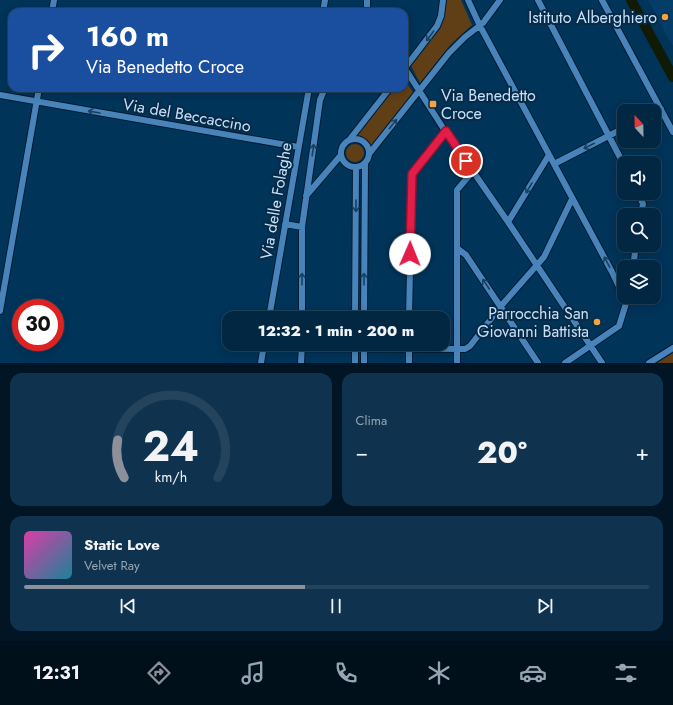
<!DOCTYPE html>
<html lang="it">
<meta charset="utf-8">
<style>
body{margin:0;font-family:Jost,sans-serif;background:#0f334e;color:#f1f3f6;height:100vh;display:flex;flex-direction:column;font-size:15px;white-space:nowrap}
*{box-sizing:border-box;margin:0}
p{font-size:13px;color:#96a5b2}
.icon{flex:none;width:22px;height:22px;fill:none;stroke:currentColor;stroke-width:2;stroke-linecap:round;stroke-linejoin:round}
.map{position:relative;height:363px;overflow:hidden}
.details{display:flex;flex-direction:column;gap:10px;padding:10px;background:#011525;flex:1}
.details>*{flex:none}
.banner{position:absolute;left:8px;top:8px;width:400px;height:84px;border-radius:12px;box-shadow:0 2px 10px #0003,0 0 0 1px #23445c;background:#1a4fa0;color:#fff;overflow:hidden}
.needle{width:26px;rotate:338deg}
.fabs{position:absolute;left:617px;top:104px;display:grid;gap:8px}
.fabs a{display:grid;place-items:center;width:44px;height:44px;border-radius:8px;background:#012743;box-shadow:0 2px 10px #0003,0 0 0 1px #23445c;font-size:20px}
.speed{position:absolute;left:12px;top:299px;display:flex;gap:8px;font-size:20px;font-weight:700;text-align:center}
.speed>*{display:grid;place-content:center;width:52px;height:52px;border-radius:50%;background:#012743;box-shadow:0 2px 10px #0003,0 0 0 1px #23445c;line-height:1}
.speed .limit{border:6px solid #d22;background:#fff;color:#111}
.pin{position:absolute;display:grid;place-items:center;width:34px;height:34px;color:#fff;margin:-17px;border:2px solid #fff;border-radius:50%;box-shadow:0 1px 4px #0007}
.me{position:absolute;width:44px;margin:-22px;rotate:1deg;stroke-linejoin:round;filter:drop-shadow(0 0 3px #0008)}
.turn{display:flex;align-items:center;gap:14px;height:84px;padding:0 12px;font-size:18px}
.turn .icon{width:52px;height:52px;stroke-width:2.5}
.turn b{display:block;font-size:28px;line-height:34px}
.big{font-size:30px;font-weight:800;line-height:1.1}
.details .widget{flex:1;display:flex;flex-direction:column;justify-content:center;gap:6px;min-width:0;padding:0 14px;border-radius:12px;background:#0f334e}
.details .dial{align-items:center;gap:0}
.dial svg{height:104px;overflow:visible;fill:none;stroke:#23445c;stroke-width:7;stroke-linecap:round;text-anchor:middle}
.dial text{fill:#f1f3f6;stroke:none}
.song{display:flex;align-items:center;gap:12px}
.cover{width:48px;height:48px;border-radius:6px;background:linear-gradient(135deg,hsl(320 70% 55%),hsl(190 70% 35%))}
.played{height:4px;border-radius:2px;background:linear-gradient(90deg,#8c9099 45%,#23445c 45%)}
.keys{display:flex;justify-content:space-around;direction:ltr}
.heat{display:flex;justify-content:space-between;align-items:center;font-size:22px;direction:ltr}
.details .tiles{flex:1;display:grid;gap:10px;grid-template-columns:1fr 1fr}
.widget:last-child{grid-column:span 2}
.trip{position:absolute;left:222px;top:311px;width:228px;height:40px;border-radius:12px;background:#012743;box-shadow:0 2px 10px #0003,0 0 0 1px #23445c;font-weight:800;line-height:40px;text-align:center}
.tab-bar{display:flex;height:64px;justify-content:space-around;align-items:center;background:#00101b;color:#96a5b2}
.tab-bar .icon{width:28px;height:28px}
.tab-bar .selected{color:#8c9099}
.tab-bar b{font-size:18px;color:#f1f3f6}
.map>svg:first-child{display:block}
.built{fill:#043e68}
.green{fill:#613f16}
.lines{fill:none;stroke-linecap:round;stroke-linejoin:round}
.river{stroke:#111a04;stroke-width:10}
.minor-casing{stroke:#001b34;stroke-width:8}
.minor{stroke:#4884b9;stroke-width:6}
.oneway{stroke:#194061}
.route-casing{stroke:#92132f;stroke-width:10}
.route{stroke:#e11d48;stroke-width:7}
.poi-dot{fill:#f4a344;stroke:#092a44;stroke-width:1.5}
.labels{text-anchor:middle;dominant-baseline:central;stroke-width:4;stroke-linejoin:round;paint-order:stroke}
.poi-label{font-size:16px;fill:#c2e1fe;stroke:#092a44;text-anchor:end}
.street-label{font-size:16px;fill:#c2e1fe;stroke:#092a44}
</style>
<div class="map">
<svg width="673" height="363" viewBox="0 0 673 363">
<rect width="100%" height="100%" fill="#013459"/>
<path class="built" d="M648,0h25v46l-7,-12z"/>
<path class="green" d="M446,0h15l11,25 -21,19 -31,39 -9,-17 28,-38z
M404,79l10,15 -43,53c-3,-7 -7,-10 -15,-10l37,-49h11z
M346 153a9 9 0 1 1 18 0a9 9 0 1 1-18 0Z
M673,353v10h-16z"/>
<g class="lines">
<path class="river" d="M631,0l42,77"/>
<defs>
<path id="minor" d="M468,0l12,26 132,246 12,25
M538,0l86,165
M602,0l71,132
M52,12l2,-12
M323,12l2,-12
M367,12v-12
M404,67l41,64 63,91 94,141
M404,69l33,-43 4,-10 2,-16
M0,95l298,52
M654,113l7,-4
M350,139l40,-51
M341 153a14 14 0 1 1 28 0a14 14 0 1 1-28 0Z
M369,154l80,-101 16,-16 18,-14 17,-23
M554,164l70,-36
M638,193l5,11 -2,11
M306,196l35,-41
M508,222l41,-67
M285,224l17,3
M458,249l8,6 72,108
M633,267l3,-22
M0,311l39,-223
M269,318l40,-230
M302,318v-91l18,-127 5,-12
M355,318l1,-151
M364,318l1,-155
M409,318l3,-144 33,-43
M302,348l163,1 5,-3 31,-40 43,-49 28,-58
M261,363l3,-19
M301,363l1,-19
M355,363v-19
M364,363v-19
M409,363v-19
M457,363v-173l16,-19
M565,363l54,-37 9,-29
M649,363l24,-15"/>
</defs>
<use href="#minor" class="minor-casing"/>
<use href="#minor" class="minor"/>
</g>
<defs><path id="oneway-shaft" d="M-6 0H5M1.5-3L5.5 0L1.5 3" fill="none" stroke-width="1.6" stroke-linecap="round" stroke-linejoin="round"/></defs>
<g class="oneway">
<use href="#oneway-shaft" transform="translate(430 36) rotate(127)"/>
<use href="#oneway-shaft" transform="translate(94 112) rotate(-170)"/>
<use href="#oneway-shaft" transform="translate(393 124) rotate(-52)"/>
<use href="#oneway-shaft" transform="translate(589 146) rotate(153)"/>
<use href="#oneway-shaft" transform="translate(313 150) rotate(-82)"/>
<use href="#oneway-shaft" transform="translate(529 188) rotate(121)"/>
<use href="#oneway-shaft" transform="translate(356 206) rotate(90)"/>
<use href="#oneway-shaft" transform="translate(607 262) rotate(-118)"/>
<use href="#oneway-shaft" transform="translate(302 279) rotate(-90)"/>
<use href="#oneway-shaft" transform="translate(364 279) rotate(-90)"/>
<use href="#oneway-shaft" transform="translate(486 284) rotate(-124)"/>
</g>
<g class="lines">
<defs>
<path id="route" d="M410,254l2,-80 34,-43 20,30"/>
</defs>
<use href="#route" class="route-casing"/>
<use href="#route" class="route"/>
</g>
<g class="poi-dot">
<circle cx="665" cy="17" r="4"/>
<rect x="429" y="100" width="8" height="8" rx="2"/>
<circle cx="597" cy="322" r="4"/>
</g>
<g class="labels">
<g class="poi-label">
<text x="657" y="17">Istituto Alberghiero</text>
<text x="441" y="95" text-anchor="start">Via Benedetto<tspan x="441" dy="18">Croce</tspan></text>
<text x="589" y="313">Parrocchia San<tspan x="589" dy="18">Giovanni Battista</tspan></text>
</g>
<g class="street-label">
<text transform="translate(187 115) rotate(10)">Via del Beccaccino</text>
<text transform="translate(276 201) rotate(-80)">Via delle Folaghe</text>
</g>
</g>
</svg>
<div class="fabs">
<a><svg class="needle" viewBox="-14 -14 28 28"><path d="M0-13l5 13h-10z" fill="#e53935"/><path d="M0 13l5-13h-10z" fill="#96a5b2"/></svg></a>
<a><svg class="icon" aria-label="sound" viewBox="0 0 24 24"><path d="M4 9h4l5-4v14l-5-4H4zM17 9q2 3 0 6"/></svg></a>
<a><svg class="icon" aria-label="search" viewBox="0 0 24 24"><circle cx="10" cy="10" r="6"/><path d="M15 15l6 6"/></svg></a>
<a><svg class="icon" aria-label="layers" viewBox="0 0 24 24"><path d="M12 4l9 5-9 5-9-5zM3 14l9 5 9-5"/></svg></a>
</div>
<div class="speed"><div class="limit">30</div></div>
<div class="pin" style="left:466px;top:161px;background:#d93025"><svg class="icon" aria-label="arrive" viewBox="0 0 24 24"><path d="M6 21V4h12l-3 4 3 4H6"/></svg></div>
<svg class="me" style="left:410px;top:254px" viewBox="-20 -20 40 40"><circle r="19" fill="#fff"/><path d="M0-13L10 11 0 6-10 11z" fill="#e11d48"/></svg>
<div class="trip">12:32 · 1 min · 200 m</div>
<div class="banner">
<div class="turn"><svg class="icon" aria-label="right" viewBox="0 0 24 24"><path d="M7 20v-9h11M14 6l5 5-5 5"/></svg><div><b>160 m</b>Via Benedetto Croce</div></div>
</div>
</div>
<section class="details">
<div class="tiles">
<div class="widget dial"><svg viewBox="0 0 100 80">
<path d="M14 69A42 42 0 1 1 86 69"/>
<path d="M14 69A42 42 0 0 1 9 40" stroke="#8c9099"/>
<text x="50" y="56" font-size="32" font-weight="700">24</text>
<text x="50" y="72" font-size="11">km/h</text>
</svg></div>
<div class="widget"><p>Clima</p>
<div class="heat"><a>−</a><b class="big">20°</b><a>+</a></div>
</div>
<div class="widget">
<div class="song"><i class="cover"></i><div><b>Static Love</b><p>Velvet Ray</p></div></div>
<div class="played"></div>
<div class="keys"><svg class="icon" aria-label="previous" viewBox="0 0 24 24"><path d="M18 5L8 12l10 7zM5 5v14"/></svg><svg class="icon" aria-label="pause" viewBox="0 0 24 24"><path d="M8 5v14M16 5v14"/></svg><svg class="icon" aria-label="next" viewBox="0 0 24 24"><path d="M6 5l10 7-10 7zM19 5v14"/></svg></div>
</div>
</div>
</section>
<nav class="tab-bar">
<b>12:31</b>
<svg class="icon selected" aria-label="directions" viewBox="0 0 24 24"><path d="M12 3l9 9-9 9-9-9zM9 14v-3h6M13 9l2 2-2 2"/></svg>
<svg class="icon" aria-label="music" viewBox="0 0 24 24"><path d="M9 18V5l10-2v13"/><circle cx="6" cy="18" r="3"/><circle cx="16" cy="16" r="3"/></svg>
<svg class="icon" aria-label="phone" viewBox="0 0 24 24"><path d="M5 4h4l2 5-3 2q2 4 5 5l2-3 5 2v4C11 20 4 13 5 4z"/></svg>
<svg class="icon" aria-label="climate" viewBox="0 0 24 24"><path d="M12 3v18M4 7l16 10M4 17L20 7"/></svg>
<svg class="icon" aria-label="car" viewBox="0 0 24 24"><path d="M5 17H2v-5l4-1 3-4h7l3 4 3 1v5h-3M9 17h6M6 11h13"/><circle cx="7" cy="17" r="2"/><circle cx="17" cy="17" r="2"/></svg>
<svg class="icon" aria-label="filters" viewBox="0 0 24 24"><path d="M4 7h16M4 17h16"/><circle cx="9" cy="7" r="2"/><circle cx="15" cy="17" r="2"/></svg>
</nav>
